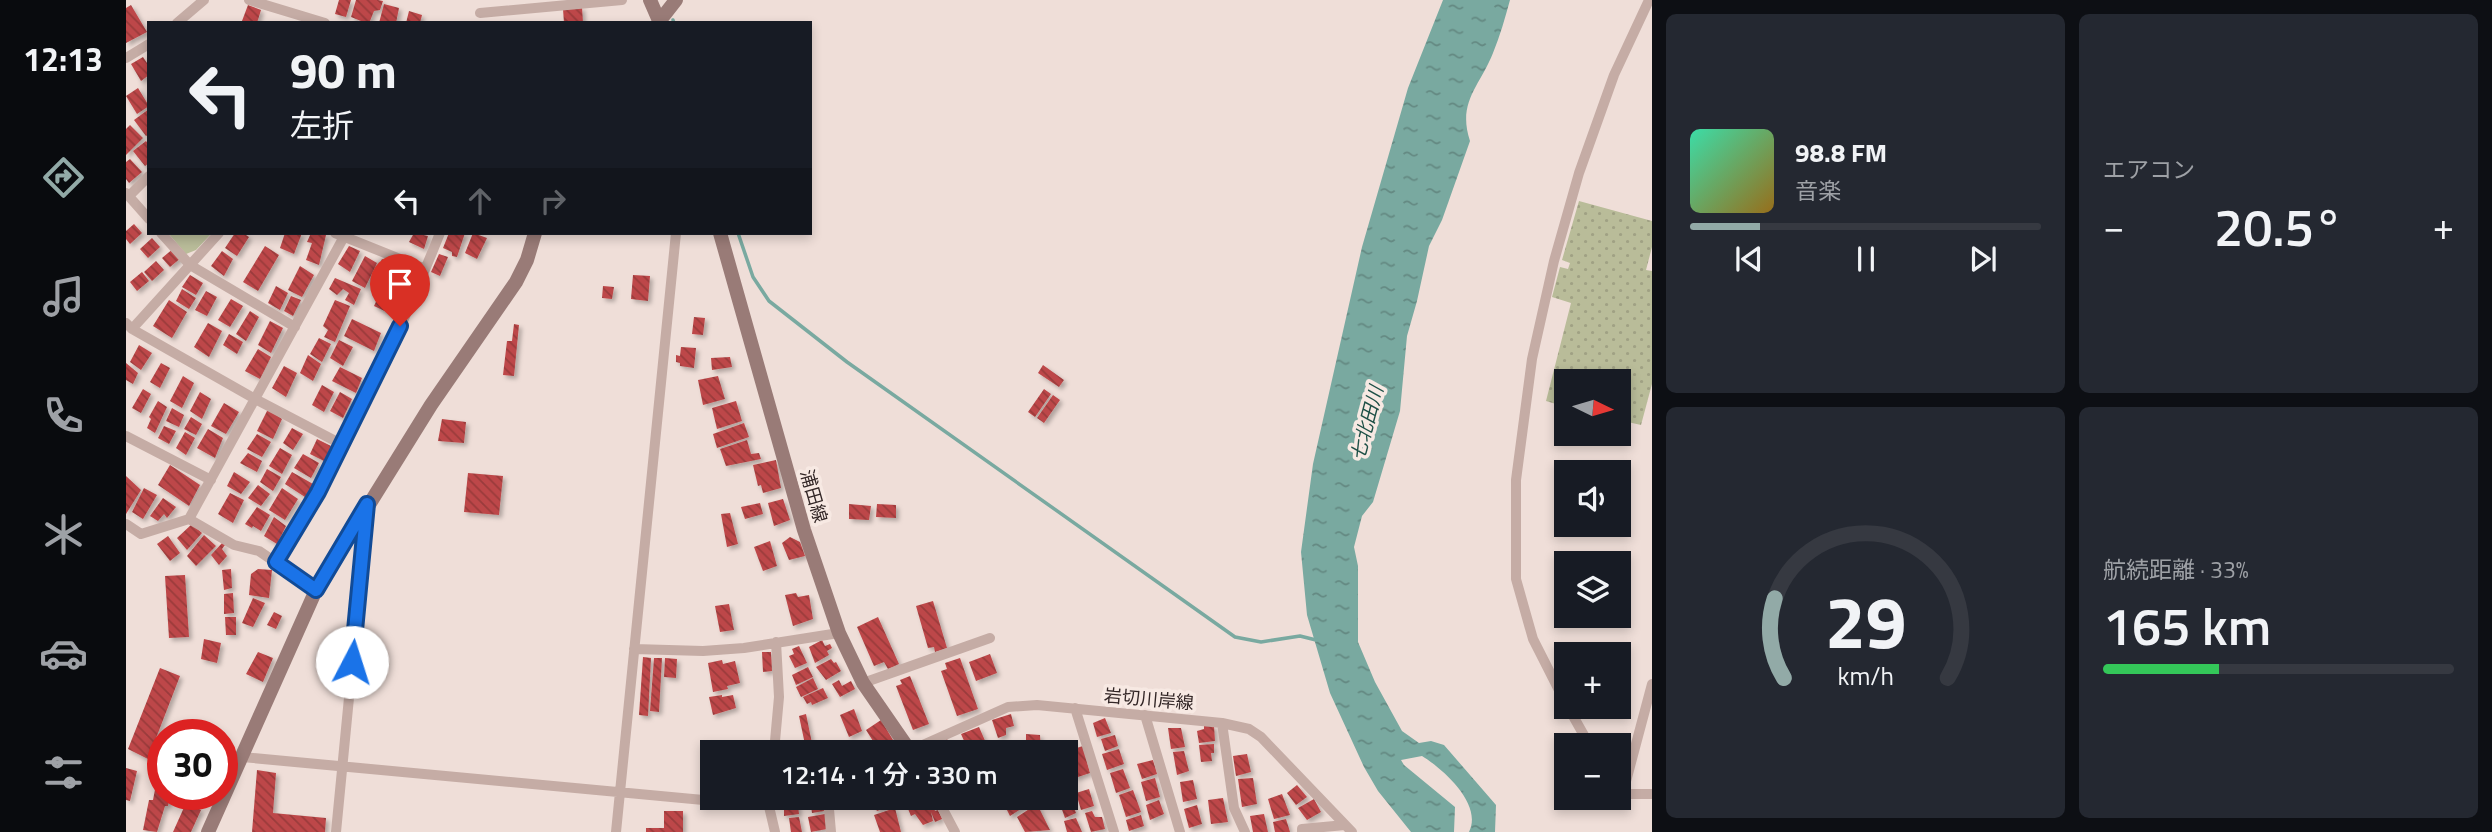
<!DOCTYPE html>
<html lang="ja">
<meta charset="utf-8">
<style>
body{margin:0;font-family:"Titillium Web","Noto Sans JP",sans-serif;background:#242831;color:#f1f3f6;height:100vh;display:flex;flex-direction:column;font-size:26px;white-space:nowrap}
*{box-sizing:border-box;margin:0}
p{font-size:23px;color:#9ea1a6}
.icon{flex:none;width:38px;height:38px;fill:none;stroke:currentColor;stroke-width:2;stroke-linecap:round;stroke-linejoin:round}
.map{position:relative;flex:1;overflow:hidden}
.sheet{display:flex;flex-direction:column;gap:14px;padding:14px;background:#0d0f14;width:840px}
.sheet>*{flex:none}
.hud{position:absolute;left:21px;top:21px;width:665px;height:214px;border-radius:0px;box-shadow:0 4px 10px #0003;background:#171b24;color:#f1f3f6;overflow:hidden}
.needle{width:46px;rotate:95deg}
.tools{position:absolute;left:1428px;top:369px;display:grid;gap:14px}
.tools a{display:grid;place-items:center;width:77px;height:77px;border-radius:0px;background:#171b24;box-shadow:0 4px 10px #0003;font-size:35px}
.speed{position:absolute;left:21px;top:719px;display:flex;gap:14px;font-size:35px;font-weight:700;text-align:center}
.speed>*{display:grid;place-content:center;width:91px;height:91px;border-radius:50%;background:#171b24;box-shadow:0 4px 10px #0003;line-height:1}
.speed .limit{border:10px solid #d22;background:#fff;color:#111}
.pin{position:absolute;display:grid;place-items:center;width:60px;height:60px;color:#fff;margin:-72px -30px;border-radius:50% 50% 50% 0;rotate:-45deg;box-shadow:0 0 7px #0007}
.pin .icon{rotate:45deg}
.me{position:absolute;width:77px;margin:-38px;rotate:5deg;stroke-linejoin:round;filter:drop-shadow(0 0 5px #0008)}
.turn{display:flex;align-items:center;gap:24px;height:147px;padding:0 28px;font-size:32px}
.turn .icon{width:91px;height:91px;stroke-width:2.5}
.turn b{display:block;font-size:49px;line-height:60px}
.lanes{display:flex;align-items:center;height:66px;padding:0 28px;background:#0003;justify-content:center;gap:35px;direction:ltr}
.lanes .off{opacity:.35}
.big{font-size:52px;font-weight:600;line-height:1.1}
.sheet .tile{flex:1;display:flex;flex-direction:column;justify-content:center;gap:10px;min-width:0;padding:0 24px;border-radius:10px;background:#242831}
.sheet .dial{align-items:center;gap:0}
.dial svg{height:182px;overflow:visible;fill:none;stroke:#363941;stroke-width:7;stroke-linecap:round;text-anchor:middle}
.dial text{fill:#f1f3f6;stroke:none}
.song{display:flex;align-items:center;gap:21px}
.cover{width:84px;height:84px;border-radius:10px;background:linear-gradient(135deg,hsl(160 70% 55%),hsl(40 70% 35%))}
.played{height:7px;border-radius:4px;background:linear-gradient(90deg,#92aaa7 20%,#363941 20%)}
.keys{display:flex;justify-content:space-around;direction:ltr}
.heat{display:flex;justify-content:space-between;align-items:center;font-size:38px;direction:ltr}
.charge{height:10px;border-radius:5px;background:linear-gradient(90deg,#34c759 33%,#363941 0)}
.sheet .tiles{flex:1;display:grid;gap:14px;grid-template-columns:repeat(2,1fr)}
.trip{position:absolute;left:574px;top:740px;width:378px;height:70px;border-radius:0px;background:#171b24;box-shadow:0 4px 10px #0003;font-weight:600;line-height:70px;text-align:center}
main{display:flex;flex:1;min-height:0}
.tabs{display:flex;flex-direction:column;width:126px;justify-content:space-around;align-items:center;background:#090b0e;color:#9ea1a6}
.tabs .icon{width:49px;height:49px}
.tabs .active{color:#92aaa7}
.tabs b{font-size:32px;color:#f1f3f6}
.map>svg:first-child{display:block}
.grass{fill:url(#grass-dots)}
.park{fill:#b9bc99}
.water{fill:url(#water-ripples)}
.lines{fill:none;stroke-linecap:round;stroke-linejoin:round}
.stream{stroke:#79a9a0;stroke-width:3.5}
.building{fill:url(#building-back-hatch);filter:url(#shadow)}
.street{stroke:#c5aca5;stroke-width:10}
.secondary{stroke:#997b77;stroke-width:14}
.route-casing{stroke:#114b97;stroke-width:18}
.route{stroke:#1a73e8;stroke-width:12}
.labels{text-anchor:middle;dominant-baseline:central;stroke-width:7;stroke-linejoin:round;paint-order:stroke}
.street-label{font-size:18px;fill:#322626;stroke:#f7e9e3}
.water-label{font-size:19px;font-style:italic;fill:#1e5047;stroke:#f7e9e3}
</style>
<main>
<nav class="tabs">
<b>12:13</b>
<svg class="icon active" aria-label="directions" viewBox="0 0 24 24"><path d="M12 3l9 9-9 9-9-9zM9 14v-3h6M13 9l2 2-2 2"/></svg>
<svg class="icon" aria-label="music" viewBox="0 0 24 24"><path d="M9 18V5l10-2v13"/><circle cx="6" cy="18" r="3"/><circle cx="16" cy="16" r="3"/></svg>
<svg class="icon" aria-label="phone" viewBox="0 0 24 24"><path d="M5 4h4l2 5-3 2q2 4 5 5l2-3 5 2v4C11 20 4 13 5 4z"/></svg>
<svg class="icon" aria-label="climate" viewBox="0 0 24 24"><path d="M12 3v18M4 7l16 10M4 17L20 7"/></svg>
<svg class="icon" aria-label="car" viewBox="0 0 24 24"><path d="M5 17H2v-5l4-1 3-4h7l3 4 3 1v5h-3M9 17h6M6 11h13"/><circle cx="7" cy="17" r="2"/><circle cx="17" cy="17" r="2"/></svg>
<svg class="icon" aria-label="filters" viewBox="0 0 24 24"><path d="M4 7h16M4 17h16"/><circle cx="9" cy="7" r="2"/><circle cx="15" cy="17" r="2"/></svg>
</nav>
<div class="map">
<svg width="1526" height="832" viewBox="0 0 1526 832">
<defs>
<pattern id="grass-dots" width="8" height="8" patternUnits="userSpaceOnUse" patternTransform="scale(1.75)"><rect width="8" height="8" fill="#b9bc99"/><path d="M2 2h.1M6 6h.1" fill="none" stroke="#a0a184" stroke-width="1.8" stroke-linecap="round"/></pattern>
<pattern id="water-ripples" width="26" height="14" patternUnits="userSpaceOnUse" patternTransform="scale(1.75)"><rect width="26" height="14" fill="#79a9a0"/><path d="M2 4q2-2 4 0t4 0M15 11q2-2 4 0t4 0" fill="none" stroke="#648982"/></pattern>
<pattern id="building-back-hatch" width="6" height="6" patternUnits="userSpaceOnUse" patternTransform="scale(1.75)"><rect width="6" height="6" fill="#bd4748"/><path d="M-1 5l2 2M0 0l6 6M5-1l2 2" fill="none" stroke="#9a3b3c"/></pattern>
<filter id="shadow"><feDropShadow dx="3" dy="3" stdDeviation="2" flood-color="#0004"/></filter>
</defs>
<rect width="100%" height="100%" fill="#efded8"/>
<path class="grass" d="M1453,201l73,20v26l-6,23 6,1v113l-11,41 -22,-5v-38h-53v25l-20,-6 25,-98 -19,-6 8,-30 8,2 2,-6 -8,-3z"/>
<path class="park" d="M42,233h44l-16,17 -10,4z"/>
<path class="water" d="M1317,0h67c-5,18 -10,36 -17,53 -13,33 -36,49 -23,88l-28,79 -13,26 -12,55 -10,35 -7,75 -27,91 -11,14 -8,31 4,19v76l17,40 27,49 17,12 12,-2 13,4 52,60 -1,27h-26c14,-28 -26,-63 -47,-76l-21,4 3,5 51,42 -1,25h-43l-33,-41 -14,-24 -34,-74 -23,-78 -6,-63 12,-88 49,-217 46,-159z"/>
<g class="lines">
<path class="stream" d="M547,20l1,3
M612,233l15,44 16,24 78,61 388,275 26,5 39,-6 16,4"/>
</g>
<path class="building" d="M213,0h12l-5,17 -11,-3z
M230,0h22l5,1 -3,9 -6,1 -4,10 -4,2 -15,-6z
M258,4l15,4 -3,15h-17z
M5,5l16,27 -21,11v-35z
M122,5l13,5 -4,13 -15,-2z
M456,7l1,16h-19l-1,-14z
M283,11l13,4 -2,8h-14z
M17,57l6,9v9l-8,6 -10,-17z
M12,88l11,18 -12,8 -11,-18z
M23,109v25l-3,2 -12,-16z
M4,125l13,13 -17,17v-26z
M20,141l3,4v18l-4,3 -12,-15z
M4,159l12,13 -13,11 -3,-4v-17z
M8,224l8,9 -12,11 -4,-5v-8z
M109,233h8l6,4 -12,19 -12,-8z
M159,233h17l-8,21 -14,-6z
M185,233l15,2 -7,30 -13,-5 6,-17 -5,-1z
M288,233l14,3 -4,13 -15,-7z
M323,233h16l-8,24 -5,-1v-4l-9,-4z
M347,233l14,5 -10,21 -12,-6z
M26,238l8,9 -12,11 -8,-9z
M139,246l14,9 -21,36 -15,-9z
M223,246l11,5 -10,21 -12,-8z
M48,248l8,9 -12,10 -8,-9z
M96,251l11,8 -9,17 -13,-10z
M313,254l9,3 -8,19 -9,-4z
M239,256l12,7 -12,25 -13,-7z
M256,259l13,7 -7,16 -13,-6z
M30,261l8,9 -12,11 -8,-9z
M174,266l14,9 -12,22 -14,-7z
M274,271l12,7 -7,17 -13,-6z
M16,272l7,9 -12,10 -7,-9z
M64,275l13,8 -7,12 -14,-8z
M507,275l17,1 -2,25 -17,-2z
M209,278l26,11 -7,16 -9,-5 4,-7 -6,-4 -6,6 -8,-6z
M150,286l12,7 -8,17 -12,-7z
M477,286l11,1 -2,12 -10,-1z
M56,289l14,9 -7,11 -13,-8z
M80,291l11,6 -10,19 -12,-6z
M255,291l18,9 -6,15 -19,-9z
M165,296l10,4 -8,16 -9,-5z
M105,299l12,7 -13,21 -12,-7z
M43,300l18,12 -15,26 -19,-12z
M209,300l15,6 -15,36 -11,-5 4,-7 -5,-4z
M124,311l9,6 -13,24 -10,-7z
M568,317l11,1 -2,17 -11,-1z
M226,319l29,14 -7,18 -30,-15z
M144,321l13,7 -12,25 -13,-8z
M82,323l14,8 -13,26 -15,-10z
M388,324l5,1 -5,51 -11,-1 4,-34h5z
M103,334l14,8 -6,12 -14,-9z
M193,338l12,6 -9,18 -12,-8z
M213,340l14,7 -10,19 -13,-8z
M13,345l13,8 -11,17 -11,-8z
M555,347l15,1 -2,20 -14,-2v-3l-4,-1v-7l4,1z
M132,349l13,8 -11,22 -15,-8z
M182,355l13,9 -8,17 -13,-8z
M604,357l2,10 -20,3 -1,-12z
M0,363l12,10 -5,11 -7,-4z
M35,363l9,5 -10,20 -10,-6z
M917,365l21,15 -5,7 -21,-14z
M158,366l13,7 -11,24 -14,-9z
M214,367l22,11 -6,15 -24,-12z
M57,376l11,7 -12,25 -12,-7z
M592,376l7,23 -22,6 -5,-25z
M196,385l12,7 -10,20 -12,-7z
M17,389l8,5 -10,19 -9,-5z
M918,389l7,5 -16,23 -7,-5z
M74,392l11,7 -9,20 -12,-8z
M214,392l12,7 -9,19 -13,-7z
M927,395l7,5 -16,23 -7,-5z
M32,401l9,6 -12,26 -8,-5 4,-9 -2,-2z
M610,401l6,20 -25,8 -5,-21z
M98,403l15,9 -13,22 -15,-8z
M46,408l12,7 -5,12 -13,-6z
M142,409l14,10 -9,20 -16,-8z
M65,417l11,7 -6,11 -12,-6z
M316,419l24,3 -2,21 -26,-2z
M618,423l5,14 -32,11 -4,-14z
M38,426l12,5 -7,13 -11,-6z
M166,428l11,6 -10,16 -10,-7z
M82,429l15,9 -8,20 -18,-10z
M59,432l10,6 -9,17 -10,-7z
M131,434l14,8 -9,15 -15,-8z
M191,439l14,7 -7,15 -14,-7z
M621,440l4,14 8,-1 2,6 -35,7 -6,-17z
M154,448l12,7 -10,19 -13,-8z
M122,453l14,8 -5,11 -17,-9z
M177,454l16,9 -8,15 -17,-10z
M650,460l5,28 -18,5 -2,-8 -3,1 -5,-21z
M44,465l30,20 -11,21 -31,-21z
M141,469l14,8 -8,14 -13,-9z
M108,472l16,10 -9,12 -14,-8z
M166,472l21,12 -8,13 -20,-13z
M342,473l35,3 -4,39 -35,-3z
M0,476l15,14 -15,24z
M132,485l12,9 -9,12 -13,-8z
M18,488l13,7 -14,24 -11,-7z
M156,488l16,11 -13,21 -16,-10z
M104,493l14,7 -11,23 -15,-9z
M37,498l13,9 -9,11 -3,-4 -6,7 -8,-5z
M657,499l7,21 -16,6 -6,-23z
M634,503l3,11 -18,5 -4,-12z
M723,504l22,2 -2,14 -20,-1z
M751,504l19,1v13l-20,-1z
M131,507l13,8 -9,16 -8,-5 -1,2 -7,-4z
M604,513l8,31 -11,3 -6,-33z
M148,517l12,9 -9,18 -13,-8z
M66,524l10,9 -15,17 -10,-12z
M78,535l12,11 -20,20 -9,-10z
M42,536l12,17 -10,8 -13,-17z
M664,537l10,5 5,14 -16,4 -7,-17z
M644,541l7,25 -14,5 -9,-24z
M97,542l2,3 -3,4 5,7 -8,9 -8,-10z
M105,569l1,19 -8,2 -2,-20z
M132,569l14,1 -3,28 -20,-3 2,-21z
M59,575l4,62 -20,1 -4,-62z
M107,593l1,20 -10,1v-20z
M670,593l2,4 11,-2 4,24 -20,7 -8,-31z
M127,598l12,5 -12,24 -11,-4z
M807,601l14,47 -12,4 -1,-5 -6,1 -12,-42z
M603,604l5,26 -14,2 -5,-26z
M148,612l8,4 -6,13 -9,-4z
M99,617h11v18h-10z
M752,617l21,47 -11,5 -4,-7 -10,4 -17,-39z
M78,639l17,4 -4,20 -16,-4z
M696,640l3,6 5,-2 2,4 -5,3 2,4 -14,8 -6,-16z
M673,646l8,17 -12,5 -6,-12 5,-2 -2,-5z
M132,652l15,6 -10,24 -17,-8z
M636,652h9l1,19 -9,1z
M864,654l7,19 -21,8 -7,-19z
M517,657l8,1 -3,58 -9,-1z
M528,658h8l-3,54 -9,-1z
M539,658l12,1 -1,19 -12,-1z
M834,658l18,51 -21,7 -16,-45 6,-2 -2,-6z
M705,659l3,4 2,-1 5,9 -15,9 -10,-13z
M596,660l1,4 12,-3 5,22 -13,3 1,3 -15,3 -5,-29z
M682,667l5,10 -17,8 -4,-10z
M34,668l20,8 -32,83 -20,-10z
M784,676l19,48 -16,6 -17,-44 6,-2 -2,-4z
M687,678l5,11 -17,8 -5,-10z
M713,680l3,6 9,-5 4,8 -15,8 -8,-13z
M697,688l5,10 -16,7 -1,-3 -4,2 -4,-7z
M596,695v2l11,-2 3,13 -23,7 -4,-18z
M728,709l8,22 -13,6 -9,-22z
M680,714l7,34 -7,1 -7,-33z
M885,714l3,12 -8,2v7l-8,3 -6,-18z
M979,718l6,15 -14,4 -4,-14z
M755,720l18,30 -4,2h-15l-14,-22z
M1078,724l10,2 1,15 -16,2 -2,-12 7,-2z
M853,727l11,25h-21l-8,-18z
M1042,728h13l4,19 -14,2z
M900,734l14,1 1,17h-15z
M989,735l3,11 -13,5 -4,-12z
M821,739l7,13h-15l-4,-8z
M1088,744v9h-3l1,8 -11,1 -2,-17z
M957,746l7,27 -15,5 -8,-27z
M993,749l5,15 -17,6 -5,-16z
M1058,751l5,20 -12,4 -4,-23z
M1121,754l4,18 -15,4 -3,-20z
M1027,760l4,14 -15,5 -5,-15z
M0,768l11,3 -7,30 -4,-1z
M997,769l7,19 -14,5 -6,-20z
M131,770l19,3 -3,40 53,5 -1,14h-73z
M32,774l5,1v19h7l-2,12h-3l-8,26 -14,-2 6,-30h4z
M1029,778l5,19 -14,4 -5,-19z
M1127,778l4,26 -15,3 -4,-28z
M1067,780l4,19 -14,3 -3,-20z
M1171,785l10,12 -11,8 -9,-12z
M963,789l5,17 -13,4 -5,-17z
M1007,790l8,22 -15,5 -7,-22z
M1156,794l8,21 -16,4 -6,-20z
M671,798l2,16 -15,2v-16z
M684,798h12l2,13 -12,2z
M743,798h23l2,7 -17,6z
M794,798h10l5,13 3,-1 4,9 -7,3 -4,-10 2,9 -10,4 -8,-11 -4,2 -5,-12z
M875,798h22l4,7 -17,11z
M1097,798l5,24 -17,2 -3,-24z
M1188,799l7,13 -14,8 -9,-12z
M945,800l5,13 -11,5 -5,-14z
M1033,800l5,14 -14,6 -4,-15z
M60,803l15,7 -10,22h-18z
M911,804l13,26 -25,2 -8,-15z
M1071,805l5,19 -13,4 -5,-19z
M769,808l6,24h-21l-6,-17z
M538,811h19v21h-37v-4h18z
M966,811l3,6h7l3,12 -14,3 -6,-19z
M699,814l2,15 -16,3 -3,-15z
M1138,814l4,18h-15l-3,-16z
M1015,815l3,11 -15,5 -3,-11z
M673,817l3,15h-11l-2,-14z
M950,818l6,14h-15l-3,-11z
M1160,819l4,13h-15l-2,-10z"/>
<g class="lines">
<path class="street" d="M123,0l76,23
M354,13l142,-13
M51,23l27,-23
M0,58l23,-14
M0,193l23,26
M3,196l20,-20
M35,233l29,32 105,62
M209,233l90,36
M0,323l6,6 123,70 88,46
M6,329l87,-96
M0,436l85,44
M63,519l45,26 25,6 57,39
M0,524l15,10 48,-15 157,-286
M150,562c66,-101 119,-217 164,-329
M508,649l69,2 41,-3 95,-15
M737,683l127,-45
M1440,704l-33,-65 -17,-60v-99l16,-121 22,-98 25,-88 35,-98 35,-75
M1442,707l22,39
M949,708l39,124
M1019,715l35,117
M1096,723l12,85 11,24
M648,752l5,-55 -3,-55
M781,752l101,-45 29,-2 185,18 27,6 12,8 91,95
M116,757l472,44 41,-3
M1497,794h29
M641,798l8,34
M702,798l3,34
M811,798l18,34
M1495,800l31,-116
M210,832l31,-320
M490,832l60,-599
M1176,832v-3l43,-4"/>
<path class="secondary" d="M524,0l10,23
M532,23l18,-23
M594,233l84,297 35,103 24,50 47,68
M82,832l108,-242 115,-185 85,-123 11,-22 8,-27"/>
</g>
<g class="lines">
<defs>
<path id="route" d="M226,662l15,-158 -51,86 -40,-28 42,-70 82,-166"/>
</defs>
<use href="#route" class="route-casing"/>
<use href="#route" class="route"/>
</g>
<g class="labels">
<g class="street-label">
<text transform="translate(688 496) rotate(74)">浦田線</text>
<text transform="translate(1023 699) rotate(5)">岩切川岸線</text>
</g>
<g class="water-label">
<text transform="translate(1240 423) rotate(-75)">七北田川</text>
</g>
</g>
</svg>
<div class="tools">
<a><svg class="needle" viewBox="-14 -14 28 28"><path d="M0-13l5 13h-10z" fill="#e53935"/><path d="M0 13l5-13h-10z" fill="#9ea1a6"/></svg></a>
<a><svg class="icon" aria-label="sound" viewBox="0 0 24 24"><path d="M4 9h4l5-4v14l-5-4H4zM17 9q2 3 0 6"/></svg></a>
<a><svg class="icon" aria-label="layers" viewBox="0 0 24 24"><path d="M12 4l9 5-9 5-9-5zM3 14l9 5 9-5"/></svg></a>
<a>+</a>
<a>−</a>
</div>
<div class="speed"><div class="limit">30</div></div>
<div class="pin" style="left:274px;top:326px;background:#d93025"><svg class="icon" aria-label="arrive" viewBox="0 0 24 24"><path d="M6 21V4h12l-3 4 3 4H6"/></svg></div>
<svg class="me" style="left:226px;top:662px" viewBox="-20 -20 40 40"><circle r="19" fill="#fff"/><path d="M0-13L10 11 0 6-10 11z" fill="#1a73e8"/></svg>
<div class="trip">12:14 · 1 分 · 330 m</div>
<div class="hud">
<div class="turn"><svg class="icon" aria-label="left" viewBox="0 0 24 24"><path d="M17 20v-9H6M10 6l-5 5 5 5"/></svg><div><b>90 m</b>左折</div></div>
<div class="lanes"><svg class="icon" aria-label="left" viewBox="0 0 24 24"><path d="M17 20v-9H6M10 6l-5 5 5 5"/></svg><svg class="icon off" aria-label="ahead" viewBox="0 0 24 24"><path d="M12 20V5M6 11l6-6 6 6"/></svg><svg class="icon off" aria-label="right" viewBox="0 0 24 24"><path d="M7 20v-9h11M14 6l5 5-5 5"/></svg></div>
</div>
</div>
<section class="sheet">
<div class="tiles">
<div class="tile">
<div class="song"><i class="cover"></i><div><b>98.8 FM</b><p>音楽</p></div></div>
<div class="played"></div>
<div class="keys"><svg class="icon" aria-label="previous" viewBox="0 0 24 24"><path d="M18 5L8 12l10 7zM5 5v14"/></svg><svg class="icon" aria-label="pause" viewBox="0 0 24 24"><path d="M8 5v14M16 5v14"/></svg><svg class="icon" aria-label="next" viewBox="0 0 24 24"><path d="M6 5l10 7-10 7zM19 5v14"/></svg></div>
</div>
<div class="tile"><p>エアコン</p>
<div class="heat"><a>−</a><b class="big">20.5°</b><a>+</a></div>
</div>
<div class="tile dial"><svg viewBox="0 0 100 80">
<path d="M14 69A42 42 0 1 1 86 69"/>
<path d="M14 69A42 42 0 0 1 10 34" stroke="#92aaa7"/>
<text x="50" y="56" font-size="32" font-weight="700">29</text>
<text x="50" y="72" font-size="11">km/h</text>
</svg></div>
<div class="tile"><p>航続距離 · 33%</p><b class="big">165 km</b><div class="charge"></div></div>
</div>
</section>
</main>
